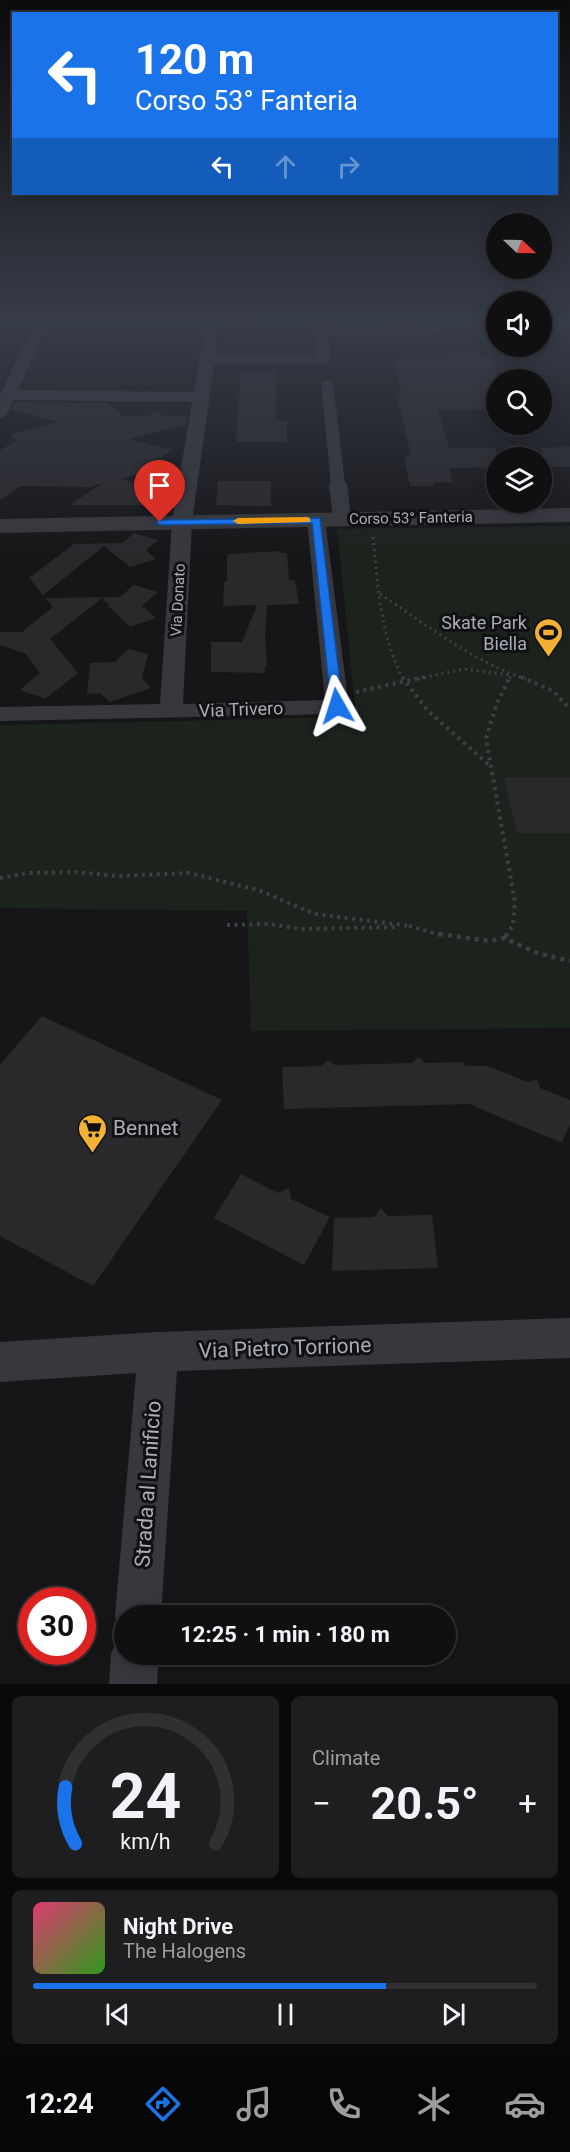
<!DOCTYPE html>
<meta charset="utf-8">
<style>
body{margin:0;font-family:Roboto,sans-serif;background:#1e1e20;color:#f1f3f6;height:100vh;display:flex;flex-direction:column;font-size:22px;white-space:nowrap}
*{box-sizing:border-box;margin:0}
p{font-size:20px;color:#9c9d9f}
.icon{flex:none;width:33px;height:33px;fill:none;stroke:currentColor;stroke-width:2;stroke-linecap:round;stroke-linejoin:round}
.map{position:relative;height:1684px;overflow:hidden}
.sheet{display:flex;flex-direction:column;gap:12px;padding:12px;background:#09090a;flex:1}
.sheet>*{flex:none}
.top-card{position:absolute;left:12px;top:12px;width:546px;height:183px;border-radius:0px;box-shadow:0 3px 15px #0003,0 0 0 2px #303032;background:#1a73e8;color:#fff;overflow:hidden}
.needle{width:39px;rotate:112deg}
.controls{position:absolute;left:486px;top:213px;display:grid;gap:12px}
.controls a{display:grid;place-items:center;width:66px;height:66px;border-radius:50%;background:#101012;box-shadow:0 3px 15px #0003,0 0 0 2px #303032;font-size:30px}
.speed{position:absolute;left:18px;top:1587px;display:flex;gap:12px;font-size:30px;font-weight:700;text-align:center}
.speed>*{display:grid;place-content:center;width:78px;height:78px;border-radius:50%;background:#101012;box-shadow:0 3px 15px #0003,0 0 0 2px #303032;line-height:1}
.speed .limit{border:9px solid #d22;background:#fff;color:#111}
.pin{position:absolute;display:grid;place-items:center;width:51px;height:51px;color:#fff;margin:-62px -26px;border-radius:50% 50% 50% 0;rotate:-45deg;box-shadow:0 0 6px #0007}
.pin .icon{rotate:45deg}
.me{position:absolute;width:66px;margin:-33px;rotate:354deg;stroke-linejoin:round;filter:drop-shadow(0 0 4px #0008)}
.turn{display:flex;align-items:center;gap:21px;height:126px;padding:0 24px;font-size:27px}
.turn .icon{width:78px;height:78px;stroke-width:2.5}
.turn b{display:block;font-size:42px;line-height:51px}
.lanes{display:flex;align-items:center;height:57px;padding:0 24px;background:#0003;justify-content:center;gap:30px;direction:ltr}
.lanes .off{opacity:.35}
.big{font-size:45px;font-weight:700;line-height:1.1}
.sheet .card{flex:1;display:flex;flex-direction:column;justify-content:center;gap:9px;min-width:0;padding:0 21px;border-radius:9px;background:#1e1e20}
.sheet .dial{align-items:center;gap:0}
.dial svg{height:156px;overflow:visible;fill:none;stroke:#303032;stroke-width:7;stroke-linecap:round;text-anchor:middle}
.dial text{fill:#f1f3f6;stroke:none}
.song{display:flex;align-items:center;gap:18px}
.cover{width:72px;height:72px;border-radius:9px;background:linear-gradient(135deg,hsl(340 70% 55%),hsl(110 70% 35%))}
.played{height:6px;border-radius:3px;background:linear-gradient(90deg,#1a73e8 70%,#303032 70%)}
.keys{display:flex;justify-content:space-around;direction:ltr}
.heat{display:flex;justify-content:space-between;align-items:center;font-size:33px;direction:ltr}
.sheet .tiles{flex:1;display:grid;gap:12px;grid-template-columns:1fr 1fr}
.card:last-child{grid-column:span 2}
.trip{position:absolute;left:114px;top:1605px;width:342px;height:60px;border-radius:30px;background:#101012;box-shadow:0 3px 15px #0003,0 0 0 2px #303032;font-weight:700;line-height:60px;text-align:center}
.dock{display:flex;height:96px;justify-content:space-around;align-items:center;background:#060607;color:#9c9d9f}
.dock .icon{width:42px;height:42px}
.dock .on{color:#1a73e8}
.dock b{font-size:27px;color:#f1f3f6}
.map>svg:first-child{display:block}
.green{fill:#1c231d}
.building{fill:#29292c}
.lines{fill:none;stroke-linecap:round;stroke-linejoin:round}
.path-far2{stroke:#3d3f44;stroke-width:3;stroke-dasharray:2 4;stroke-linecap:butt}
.path-far1{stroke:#3d3f44;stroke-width:4;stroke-dasharray:3 4.5;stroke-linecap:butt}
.path{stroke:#3d3f44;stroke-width:4.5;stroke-dasharray:4 5;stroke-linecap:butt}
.pedestrian{fill:#37383d;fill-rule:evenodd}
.minor{fill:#37383d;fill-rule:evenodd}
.tertiary{fill:#37383d;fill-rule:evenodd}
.route{fill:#1a73e8;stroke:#114b97;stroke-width:1.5}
.slow{fill:#f59e0b}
.labels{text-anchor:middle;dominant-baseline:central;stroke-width:6;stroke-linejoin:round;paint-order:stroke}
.far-street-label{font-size:15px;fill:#a8adb8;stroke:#111113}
.poi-label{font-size:18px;fill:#a8adb8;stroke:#111113;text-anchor:end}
.street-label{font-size:18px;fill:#a8adb8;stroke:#111113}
.near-poi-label{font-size:21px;fill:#a8adb8;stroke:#111113;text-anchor:start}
.near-street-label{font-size:21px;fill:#a8adb8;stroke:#111113}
</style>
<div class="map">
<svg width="570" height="1684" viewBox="0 0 570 1684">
<rect width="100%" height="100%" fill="#161618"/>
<path class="green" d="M570,526v502l-319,3 -4,-120 -247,-3v-183l356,-8 -19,-188z"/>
<path class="building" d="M447,351h31l3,7h12l3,11v40h-58l11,39h47v19l-47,1 4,14 -20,1 1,3h-24l-6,-30h7l-14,-61h4l-6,-37h54z
M241,371h35v50h11v21h-51z
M15,402l93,1 15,13h25l9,-5 7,5h23l-1,9 -56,14 42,11 -10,7 9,8 -51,14 45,11 -19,15h-76l33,-22 -13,4 -69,-1 -21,14v-50l16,-9 -6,-7 48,-12 -47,-12z
M570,447v20h-28v-19z
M218,481h53v25l-55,-1z
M134,533l24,7 -12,10 10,9 -26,8 -26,-21 -61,49 -14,-17 45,-34 48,-1z
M278,551l1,2h8l2,27h6l4,24 -32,1 -2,27 2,34h-2v7l-54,-1v-30h31l15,-37 -34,1 1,-24 3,-1v-27z
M134,585l24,7 -16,14 14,12 -26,9 -19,-19h-3l2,-2 -8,-8 -52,41 28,34 -33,26 -25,-9 20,-17 -14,-19 -26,-9v-13h22l31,-25 -8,-9 75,-1z
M128,649l20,5 -6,24 9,10 -41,14 -10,-9 -13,1 3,-31 25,-1z
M504,777h66v56h-53z
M42,1016l180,84 -129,186 -93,-50v-171z
M418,1057l7,6 39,-1 1,4h23l40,16 9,-3 3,9 30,12v24l-8,19 -93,-39 -185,5 -2,-42 39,-1 7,-6 7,5 77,-2z
M241,1174l37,19 11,-5 2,11 39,18 -26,48 -90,-47z
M381,1208l7,8 44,-1 6,53 -106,3 2,-53 40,-1z"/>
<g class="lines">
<path class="path-far2" d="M373,537c5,49 7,97 30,142
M380,594c47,31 92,67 146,85
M418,679l45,-10 48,6 -2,4"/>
<path class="path-far1" d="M402,677l26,34 61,54
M521,677l32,14 17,18
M356,692l69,-15
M0,878l27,-5 48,-1 43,4 71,-3 69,17 57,24 95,12
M227,925l42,-1 31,5 95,-2
M409,926l35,10
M506,936l7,-11 2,-23 -29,-164 11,-35 13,-26"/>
<path class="path" d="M439,934l51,7 14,-3 33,15 33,8
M504,938l3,-4"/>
<path class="pedestrian" d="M327,380l6,3 12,101 -7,4 -7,-4 -10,-101z"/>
<path class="minor" d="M36,320h14l-32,70 176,2 12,-72h14l-5,35h101l-2,-25 7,-4 175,-3v8l-167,3 2,26 -7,4h-110l-22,158 -9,182 142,-4 -18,-180 2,-4h14l2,4 24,187 -4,5 -8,2 -337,7v-14l160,-3 12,-182 20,-120 -178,-2 -8,16 -6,2v-23z
M570,322v8l-28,1v-8z
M338,479l6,1 3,4 4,35 -2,4h-14l-2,-4 -4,-35 3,-4z
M570,1318v40l-393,13 -16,245h-37v18l-2,-2 -7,-16 21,-243 -136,9v-40l158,-10z
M124,1635v19h35l-2,30h-48l2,-30 7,-17z"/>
<path class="tertiary" d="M570,508v14l-570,11v-14z"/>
</g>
<linearGradient id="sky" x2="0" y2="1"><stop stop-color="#0c0c0d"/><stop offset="0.58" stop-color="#363c48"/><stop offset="1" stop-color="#363c48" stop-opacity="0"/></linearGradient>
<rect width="570" height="556" fill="url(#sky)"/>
<path class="route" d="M320,518l23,188 -6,4 -6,-4 -19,-183 -152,2 -4,-3 4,-2z"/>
<path class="slow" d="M307,517l3,1v4l-72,2 -5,-3 5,-3z"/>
<defs>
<symbol id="stadium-pin" viewBox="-11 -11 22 30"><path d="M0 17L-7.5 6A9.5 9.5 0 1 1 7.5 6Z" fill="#f2b134" stroke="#111113"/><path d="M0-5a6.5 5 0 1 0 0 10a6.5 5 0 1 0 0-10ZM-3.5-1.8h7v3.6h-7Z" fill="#111"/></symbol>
<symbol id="supermarket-pin" viewBox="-11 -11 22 30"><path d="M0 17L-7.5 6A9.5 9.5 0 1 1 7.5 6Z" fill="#f2b134" stroke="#111113"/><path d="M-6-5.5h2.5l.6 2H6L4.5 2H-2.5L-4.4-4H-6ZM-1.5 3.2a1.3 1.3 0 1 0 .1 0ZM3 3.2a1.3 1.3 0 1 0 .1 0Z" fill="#111"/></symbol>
</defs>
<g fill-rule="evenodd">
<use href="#stadium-pin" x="532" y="616" width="33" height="45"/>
<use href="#supermarket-pin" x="76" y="1112" width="33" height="45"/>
</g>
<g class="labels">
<g class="far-street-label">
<text transform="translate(411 518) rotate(-1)">Corso 53° Fanteria</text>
<text transform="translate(178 600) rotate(-87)">Via Donato</text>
</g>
<g class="poi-label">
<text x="527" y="622">Skate Park<tspan x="527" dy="21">Biella</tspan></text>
</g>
<g class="street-label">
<text transform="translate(241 709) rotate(-2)">Via Trivero</text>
</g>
<g class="near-poi-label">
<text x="113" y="1128">Bennet</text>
</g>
<g class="near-street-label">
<text transform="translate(285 1348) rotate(-2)">Via Pietro Torrione</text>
<text transform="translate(148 1484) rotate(-86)">Strada al Lanificio</text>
</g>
</g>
</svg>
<div class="controls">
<a><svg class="needle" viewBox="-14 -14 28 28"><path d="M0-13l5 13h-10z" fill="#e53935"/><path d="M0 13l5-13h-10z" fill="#9c9d9f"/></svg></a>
<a><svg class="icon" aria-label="sound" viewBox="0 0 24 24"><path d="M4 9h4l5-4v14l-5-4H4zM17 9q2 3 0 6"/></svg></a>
<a><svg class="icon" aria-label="search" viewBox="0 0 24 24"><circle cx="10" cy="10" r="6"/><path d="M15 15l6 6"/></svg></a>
<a><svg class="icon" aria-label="layers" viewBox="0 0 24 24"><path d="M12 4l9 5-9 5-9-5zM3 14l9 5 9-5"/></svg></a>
</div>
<div class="speed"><div class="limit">30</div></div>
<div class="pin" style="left:160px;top:522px;background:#d93025"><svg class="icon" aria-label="arrive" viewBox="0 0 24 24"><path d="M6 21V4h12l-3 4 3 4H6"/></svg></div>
<svg class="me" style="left:337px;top:706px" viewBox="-20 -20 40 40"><path d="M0-17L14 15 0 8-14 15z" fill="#1a73e8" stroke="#fff" stroke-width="4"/></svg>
<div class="trip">12:25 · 1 min · 180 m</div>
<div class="top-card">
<div class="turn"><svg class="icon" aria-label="left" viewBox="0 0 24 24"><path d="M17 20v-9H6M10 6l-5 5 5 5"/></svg><div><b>120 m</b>Corso 53° Fanteria</div></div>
<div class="lanes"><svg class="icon" aria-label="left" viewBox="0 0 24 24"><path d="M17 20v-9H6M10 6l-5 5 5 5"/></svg><svg class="icon off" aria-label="ahead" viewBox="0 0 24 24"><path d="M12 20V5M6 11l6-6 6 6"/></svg><svg class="icon off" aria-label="right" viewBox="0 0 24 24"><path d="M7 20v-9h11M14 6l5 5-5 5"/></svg></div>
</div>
</div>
<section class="sheet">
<div class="tiles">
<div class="card dial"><svg viewBox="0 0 100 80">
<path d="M14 69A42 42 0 1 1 86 69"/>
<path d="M14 69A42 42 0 0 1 9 40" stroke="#1a73e8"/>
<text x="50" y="56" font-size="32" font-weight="700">24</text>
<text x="50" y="72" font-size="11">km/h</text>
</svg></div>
<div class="card"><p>Climate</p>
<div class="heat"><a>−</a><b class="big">20.5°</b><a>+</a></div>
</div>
<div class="card">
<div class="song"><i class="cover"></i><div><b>Night Drive</b><p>The Halogens</p></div></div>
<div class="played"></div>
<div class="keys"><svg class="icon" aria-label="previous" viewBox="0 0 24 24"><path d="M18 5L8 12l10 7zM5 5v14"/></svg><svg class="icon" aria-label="pause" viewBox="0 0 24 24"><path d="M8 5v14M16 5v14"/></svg><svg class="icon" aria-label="next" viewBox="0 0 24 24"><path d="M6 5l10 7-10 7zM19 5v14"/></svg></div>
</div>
</div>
</section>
<nav class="dock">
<b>12:24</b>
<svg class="icon on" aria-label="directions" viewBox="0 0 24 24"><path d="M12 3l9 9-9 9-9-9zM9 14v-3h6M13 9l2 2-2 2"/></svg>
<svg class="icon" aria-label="music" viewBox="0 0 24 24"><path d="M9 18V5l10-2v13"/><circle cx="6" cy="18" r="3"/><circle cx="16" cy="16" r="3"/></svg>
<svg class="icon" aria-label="phone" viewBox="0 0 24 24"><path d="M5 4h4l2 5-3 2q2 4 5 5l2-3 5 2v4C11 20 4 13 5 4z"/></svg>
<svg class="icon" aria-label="climate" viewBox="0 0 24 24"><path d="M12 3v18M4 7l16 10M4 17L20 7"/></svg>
<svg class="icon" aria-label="car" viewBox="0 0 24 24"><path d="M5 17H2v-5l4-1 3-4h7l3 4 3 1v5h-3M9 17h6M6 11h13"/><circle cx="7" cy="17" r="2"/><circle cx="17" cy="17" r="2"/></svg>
</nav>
